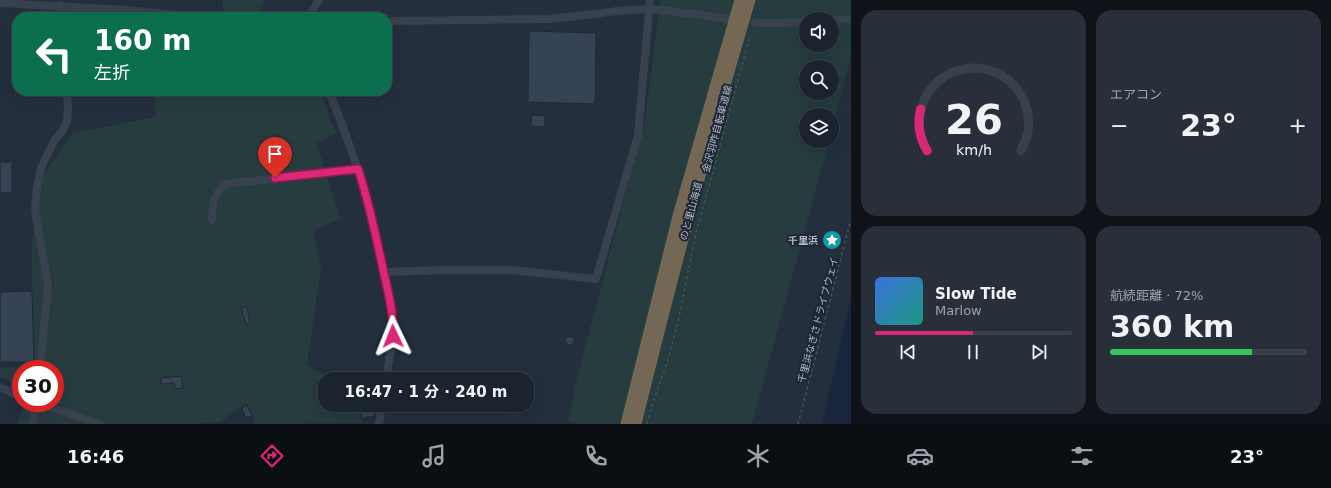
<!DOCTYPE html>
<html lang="ja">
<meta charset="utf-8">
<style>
body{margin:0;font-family:"DejaVu Sans","Noto Sans JP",sans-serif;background:#282f3a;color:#f1f3f6;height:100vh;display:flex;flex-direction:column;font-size:15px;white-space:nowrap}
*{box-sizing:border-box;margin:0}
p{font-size:13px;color:#a0a4aa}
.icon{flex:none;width:22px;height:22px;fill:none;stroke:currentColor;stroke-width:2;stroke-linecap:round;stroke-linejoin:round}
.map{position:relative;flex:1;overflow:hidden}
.drawer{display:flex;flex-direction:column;gap:10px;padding:10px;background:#0f1319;width:480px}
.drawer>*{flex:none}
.banner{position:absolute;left:12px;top:12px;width:380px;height:84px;border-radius:16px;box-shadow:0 4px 16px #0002,0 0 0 1px #39404a;background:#0b6e4f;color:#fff;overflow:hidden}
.fabs{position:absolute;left:799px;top:12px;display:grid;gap:8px}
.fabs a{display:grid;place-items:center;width:40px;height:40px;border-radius:50%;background:#1b232e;box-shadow:0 4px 16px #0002,0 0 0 1px #39404a;font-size:20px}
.speed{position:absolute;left:12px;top:360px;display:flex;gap:8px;font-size:20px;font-weight:700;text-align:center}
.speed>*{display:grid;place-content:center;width:52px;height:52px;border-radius:50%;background:#1b232e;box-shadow:0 4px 16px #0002,0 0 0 1px #39404a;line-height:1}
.speed .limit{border:6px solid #d22;background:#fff;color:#111}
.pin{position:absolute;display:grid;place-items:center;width:34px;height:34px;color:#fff;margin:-41px -17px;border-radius:50% 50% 50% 0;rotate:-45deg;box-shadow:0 0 4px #0007}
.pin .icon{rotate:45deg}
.me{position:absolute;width:44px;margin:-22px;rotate:358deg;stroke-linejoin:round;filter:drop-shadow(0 0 3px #0008)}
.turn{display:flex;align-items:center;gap:14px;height:84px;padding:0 16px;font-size:18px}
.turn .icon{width:52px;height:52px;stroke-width:2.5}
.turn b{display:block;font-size:28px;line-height:34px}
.big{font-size:30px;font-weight:700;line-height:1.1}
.drawer .widget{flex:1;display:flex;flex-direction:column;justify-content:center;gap:6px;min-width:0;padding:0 14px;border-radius:16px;background:#282f3a}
.drawer .dial{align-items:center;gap:0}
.dial svg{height:104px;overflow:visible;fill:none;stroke:#39404a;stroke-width:7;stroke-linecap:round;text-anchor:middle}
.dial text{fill:#f1f3f6;stroke:none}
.song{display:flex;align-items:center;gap:12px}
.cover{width:48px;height:48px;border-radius:6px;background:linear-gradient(135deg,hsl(220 70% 55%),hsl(170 70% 35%))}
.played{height:4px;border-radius:2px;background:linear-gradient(90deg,#db2777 50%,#39404a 50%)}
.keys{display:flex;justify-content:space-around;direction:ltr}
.heat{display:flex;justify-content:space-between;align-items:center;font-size:22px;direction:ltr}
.charge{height:6px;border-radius:3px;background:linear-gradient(90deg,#34c759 72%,#39404a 0)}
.drawer .tiles{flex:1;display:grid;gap:10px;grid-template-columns:repeat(2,1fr)}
.trip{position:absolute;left:318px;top:372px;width:216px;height:40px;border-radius:16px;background:#1b232e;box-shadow:0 4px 16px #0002,0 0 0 1px #39404a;font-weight:700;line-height:40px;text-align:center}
.tab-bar{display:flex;height:64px;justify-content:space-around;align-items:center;background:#0b0e12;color:#a0a4aa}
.tab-bar .icon{width:28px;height:28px}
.tab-bar .active{color:#db2777}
.tab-bar b{font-size:18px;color:#f1f3f6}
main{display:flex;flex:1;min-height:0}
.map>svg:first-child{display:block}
.green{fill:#263c3f;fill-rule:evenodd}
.water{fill:#17263c}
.building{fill:#364354;stroke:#1f2835}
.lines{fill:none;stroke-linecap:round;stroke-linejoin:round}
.path{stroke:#3f5557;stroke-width:1.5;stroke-dasharray:3 3;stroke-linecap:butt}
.minor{stroke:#38414e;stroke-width:8}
.highway{stroke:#746855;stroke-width:11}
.route-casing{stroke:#8e194d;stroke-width:10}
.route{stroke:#db2777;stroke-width:7}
.labels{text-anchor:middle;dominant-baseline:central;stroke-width:4;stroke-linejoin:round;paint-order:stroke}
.street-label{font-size:10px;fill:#b4bcc9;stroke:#1d2633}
.poi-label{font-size:10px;font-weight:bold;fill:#b4bcc9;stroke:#1d2633;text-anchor:end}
</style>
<main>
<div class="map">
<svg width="851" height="424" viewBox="0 0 851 424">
<rect width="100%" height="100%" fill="#242f3e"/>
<path class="green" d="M222,0h42l-3,14 -38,-1z
M660,0h191v56l-19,72v-13h-26v26h23l-77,283h-178l-6,-3 8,-39 69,-262zM806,19h26v26h-26zM806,67h26v26h-26z
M154,91h166l16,42 -19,10 23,76 -27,11 8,39 -14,96 24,14h-6v26h32l5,18 -109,1 1,-5 -7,-16 -27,19 -27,2h-176l7,-21h31v-34h-34v17l-21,-9v-9l31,-2 1,-123 8,-63 33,-47 83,-16z"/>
<path class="water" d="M851,297v127h-29z"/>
<path class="building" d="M529,31l67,2 -1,71 -67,-2z
M532,115l13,1v11l-14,-1z
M0,162h12v31h-12z
M32,291l2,71h-34v-70z
M247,306l3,17 -4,1 -5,-16z
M567,336l8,2 -3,8 -7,-3z
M181,376l2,12 -8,1 -1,-6 -13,1v-6z
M247,405l5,11 -6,2 -4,-10z
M360,409h5v1h11l-2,7h-9v4l-6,-10h1z"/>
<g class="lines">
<path class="path" d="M647,424l5,-19 16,-45 10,-38 18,-89 53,-194
M798,424l53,-205"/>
<path class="minor" d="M0,3l126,7 71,7
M61,17v-12
M311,17v-4l8,-13
M832,20l19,-1
M387,21l164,-2 67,-8 31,-2 46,5 32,5
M755,23h32l19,-2
M329,91l15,39 20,57 13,52 15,70 1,27 -7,43
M212,220c0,-14 2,-27 14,-36l132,-15
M384,272l60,-2h68l84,9 42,-144 12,-135
M40,369l8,-83 -13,-76 2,-22 4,-20 13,-27 9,-11 4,-8 1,-16 -2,-15
M0,387l21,10
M37,403l63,21
M33,424l3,-21
M379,424l3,-19"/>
<path class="highway" d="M626,424l52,-208 62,-216
M636,424c35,-142 72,-284 114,-424"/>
</g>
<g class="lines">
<defs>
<path id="route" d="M275,178l83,-9c11,33 18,67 25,100 5,23 11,44 10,67"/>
</defs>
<use href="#route" class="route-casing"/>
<use href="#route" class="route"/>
</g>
<defs>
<symbol id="sight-disc" viewBox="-11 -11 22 22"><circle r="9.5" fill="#0f9aa8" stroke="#1d2633"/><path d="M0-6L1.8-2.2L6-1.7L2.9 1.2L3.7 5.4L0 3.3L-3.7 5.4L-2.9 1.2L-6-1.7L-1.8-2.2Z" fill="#fff"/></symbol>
</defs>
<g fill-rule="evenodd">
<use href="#sight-disc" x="821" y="229" width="22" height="22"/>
</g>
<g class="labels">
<g class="street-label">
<text transform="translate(717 129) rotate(-75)">金沢羽咋自転車道線</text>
<text transform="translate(691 211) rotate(-75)">のと里山海道</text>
<text transform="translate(818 320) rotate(-75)">千里浜なぎさドライブウェイ</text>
</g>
<g class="poi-label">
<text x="818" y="240">千里浜</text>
</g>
</g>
</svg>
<div class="fabs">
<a><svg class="icon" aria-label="sound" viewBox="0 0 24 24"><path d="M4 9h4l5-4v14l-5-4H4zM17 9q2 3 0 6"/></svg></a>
<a><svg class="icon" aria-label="search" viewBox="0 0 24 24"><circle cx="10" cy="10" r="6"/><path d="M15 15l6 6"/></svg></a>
<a><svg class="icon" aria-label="layers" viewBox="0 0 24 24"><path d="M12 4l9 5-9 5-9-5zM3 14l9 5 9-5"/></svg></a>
</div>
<div class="speed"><div class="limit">30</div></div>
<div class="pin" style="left:275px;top:178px;background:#d93025"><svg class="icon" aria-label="arrive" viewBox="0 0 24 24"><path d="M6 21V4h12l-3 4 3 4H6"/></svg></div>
<svg class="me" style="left:393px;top:336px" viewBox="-20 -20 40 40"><path d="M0-17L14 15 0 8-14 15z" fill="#db2777" stroke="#fff" stroke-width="4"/></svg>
<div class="trip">16:47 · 1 分 · 240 m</div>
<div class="banner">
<div class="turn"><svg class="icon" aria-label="left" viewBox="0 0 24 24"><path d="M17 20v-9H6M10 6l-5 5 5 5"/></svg><div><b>160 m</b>左折</div></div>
</div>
</div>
<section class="drawer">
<div class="tiles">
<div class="widget dial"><svg viewBox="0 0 100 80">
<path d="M14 69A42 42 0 1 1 86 69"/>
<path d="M14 69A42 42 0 0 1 9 37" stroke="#db2777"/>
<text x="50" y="56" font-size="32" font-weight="700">26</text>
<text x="50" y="72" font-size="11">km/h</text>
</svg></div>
<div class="widget"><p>エアコン</p>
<div class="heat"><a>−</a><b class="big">23°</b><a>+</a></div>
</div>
<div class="widget">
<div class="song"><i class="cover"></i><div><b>Slow Tide</b><p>Marlow</p></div></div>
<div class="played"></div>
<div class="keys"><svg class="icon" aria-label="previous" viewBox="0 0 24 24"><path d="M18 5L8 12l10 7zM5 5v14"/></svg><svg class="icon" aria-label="pause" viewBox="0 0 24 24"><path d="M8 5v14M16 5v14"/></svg><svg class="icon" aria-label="next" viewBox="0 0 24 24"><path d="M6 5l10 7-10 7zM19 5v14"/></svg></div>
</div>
<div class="widget"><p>航続距離 · 72%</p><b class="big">360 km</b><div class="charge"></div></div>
</div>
</section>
</main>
<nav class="tab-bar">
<b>16:46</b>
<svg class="icon active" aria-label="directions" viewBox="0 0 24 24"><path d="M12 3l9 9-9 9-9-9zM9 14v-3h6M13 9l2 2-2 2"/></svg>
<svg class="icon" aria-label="music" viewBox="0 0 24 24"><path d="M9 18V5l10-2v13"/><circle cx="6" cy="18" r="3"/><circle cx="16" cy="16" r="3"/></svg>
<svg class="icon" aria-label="phone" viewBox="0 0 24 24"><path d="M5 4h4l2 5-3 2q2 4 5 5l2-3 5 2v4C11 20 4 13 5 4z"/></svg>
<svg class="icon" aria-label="climate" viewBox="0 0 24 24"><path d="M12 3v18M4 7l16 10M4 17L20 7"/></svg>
<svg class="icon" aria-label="car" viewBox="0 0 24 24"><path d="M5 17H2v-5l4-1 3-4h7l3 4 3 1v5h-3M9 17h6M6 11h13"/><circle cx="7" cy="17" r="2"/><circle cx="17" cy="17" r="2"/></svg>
<svg class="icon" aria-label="filters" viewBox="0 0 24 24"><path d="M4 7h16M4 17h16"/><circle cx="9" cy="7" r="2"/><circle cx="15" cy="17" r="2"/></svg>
<b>23°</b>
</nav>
